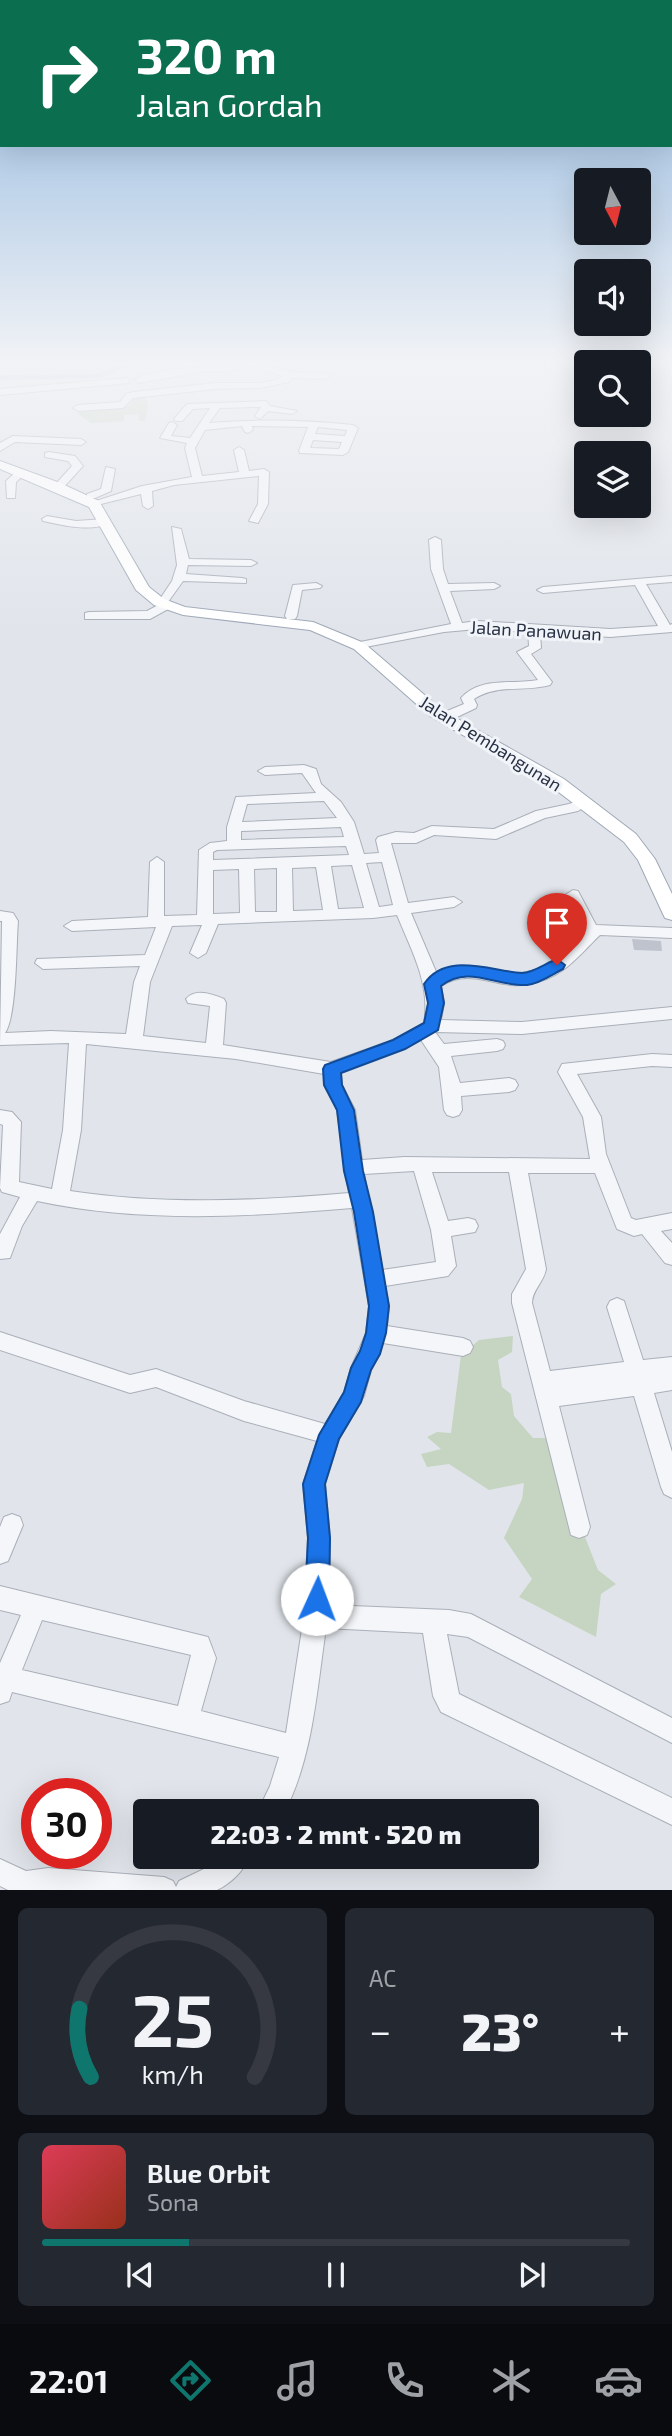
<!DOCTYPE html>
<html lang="id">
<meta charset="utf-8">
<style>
body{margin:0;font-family:"Exo 2",sans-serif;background:#242831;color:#f1f3f6;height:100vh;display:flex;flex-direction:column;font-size:26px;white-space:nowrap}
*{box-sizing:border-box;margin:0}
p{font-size:23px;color:#9ea1a6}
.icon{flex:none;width:38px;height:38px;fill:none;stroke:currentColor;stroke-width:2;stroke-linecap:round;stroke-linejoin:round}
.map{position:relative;height:1890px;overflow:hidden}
.sheet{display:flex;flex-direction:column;gap:18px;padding:18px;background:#0d0f14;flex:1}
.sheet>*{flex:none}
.banner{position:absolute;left:0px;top:0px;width:672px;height:147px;box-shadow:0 7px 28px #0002;background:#0b6e4f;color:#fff;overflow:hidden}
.needle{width:46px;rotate:173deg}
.buttons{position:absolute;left:574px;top:168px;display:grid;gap:14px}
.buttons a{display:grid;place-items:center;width:77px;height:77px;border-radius:7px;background:#171b24;box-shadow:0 7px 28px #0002;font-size:35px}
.speed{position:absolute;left:21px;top:1778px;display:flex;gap:14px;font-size:35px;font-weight:700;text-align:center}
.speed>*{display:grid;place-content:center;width:91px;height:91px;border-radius:50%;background:#171b24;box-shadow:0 7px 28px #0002;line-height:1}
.speed .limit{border:10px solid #d22;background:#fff;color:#111}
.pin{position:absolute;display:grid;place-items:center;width:60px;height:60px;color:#fff;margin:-72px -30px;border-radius:50% 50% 50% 0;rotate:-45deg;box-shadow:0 0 7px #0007}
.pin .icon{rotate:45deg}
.me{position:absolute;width:77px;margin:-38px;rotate:2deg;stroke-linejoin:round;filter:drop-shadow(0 0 5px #0008)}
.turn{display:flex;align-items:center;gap:24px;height:147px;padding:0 21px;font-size:32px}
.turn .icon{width:91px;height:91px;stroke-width:2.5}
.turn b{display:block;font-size:49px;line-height:60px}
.big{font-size:52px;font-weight:800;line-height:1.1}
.sheet .card{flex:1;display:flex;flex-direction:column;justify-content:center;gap:10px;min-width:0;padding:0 24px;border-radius:10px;background:#242831}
.sheet .dial{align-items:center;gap:0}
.dial svg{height:182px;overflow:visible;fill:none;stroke:#363941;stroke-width:7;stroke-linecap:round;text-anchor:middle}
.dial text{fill:#f1f3f6;stroke:none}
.song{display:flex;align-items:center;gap:21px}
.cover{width:84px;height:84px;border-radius:10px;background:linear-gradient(135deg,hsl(350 70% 55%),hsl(10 70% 35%))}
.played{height:7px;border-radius:4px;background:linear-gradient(90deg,#0f766e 25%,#363941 25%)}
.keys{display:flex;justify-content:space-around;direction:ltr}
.heat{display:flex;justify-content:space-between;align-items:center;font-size:38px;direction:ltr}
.sheet .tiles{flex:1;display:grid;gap:18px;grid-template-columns:1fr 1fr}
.card:last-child{grid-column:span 2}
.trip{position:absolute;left:133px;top:1799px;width:406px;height:70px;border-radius:7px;background:#171b24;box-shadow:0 7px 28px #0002;font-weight:800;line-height:70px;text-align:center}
.dock{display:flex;height:112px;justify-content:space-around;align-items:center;background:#090b0e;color:#9ea1a6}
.dock .icon{width:49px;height:49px}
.dock .selected{color:#0f766e}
.dock b{font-size:32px;color:#f1f3f6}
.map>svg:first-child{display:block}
.green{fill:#c6d5c1}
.water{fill:#9ab1cd}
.building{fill:#bec3ce}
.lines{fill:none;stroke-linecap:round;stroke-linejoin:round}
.minor-casing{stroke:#aaafb9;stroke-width:2}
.major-casing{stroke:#9fa8b7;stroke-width:2}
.minor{fill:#f4f6f9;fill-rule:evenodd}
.major{fill:#fff;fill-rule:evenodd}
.route{fill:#1a73e8;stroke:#114b97;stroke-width:2}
.labels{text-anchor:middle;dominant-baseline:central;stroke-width:6;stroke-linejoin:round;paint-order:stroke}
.far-street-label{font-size:18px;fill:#283144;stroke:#f1f4f8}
</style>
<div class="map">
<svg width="672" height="1890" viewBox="0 0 672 1890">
<rect width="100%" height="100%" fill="#e1e5eb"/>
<path class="green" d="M47,363l47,3 25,-3 -30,11 -80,-2z
M145,396l3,9 -3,16h-6v-7l-15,1v6l-33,2 -13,-9 4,-5 47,-3 6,-9z
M513,1336l-1,16 -14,8 4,27 9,7 3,22 19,22h15l26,99h11l13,33 18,14 -15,10 -5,43 -77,-40 13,-18 -28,-41 18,-39 2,-16 -35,7 -40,-26 -22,3 -6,-13 20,-5 -14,-12 10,-5 14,1 10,-78 18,-15z"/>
<path class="water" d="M126,363h15l-42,15 -99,2v-5l95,-1z"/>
<path class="building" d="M632,939l29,2 1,10 -28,-1z"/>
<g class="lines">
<defs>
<path id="minor" d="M0,363h5l-5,3z
M240,363h20l31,9 34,1 5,3 -5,3 -34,-1 -2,4 -29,6 -45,1 -82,9 -10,10 -45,3 -5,-3 5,-3 42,-3 6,-8 7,-2 82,-9h45l15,-3 8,-4 -32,-10 -26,6 -19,-1 -67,12 -5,-3c23,-14 78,-11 106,-17z
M126,378l3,1v4l-129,12v-6z
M266,401l4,5 27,5 -5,3 -24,-3 -8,8 -5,-3 6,-9 -41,1 -11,15c48,-4 96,-3 144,2l5,3 -10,24 -5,3 -43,-2 -1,-2 9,-24 -56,-1 1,4 -5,3 -3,-1 -3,-6 -37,4 -10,18 7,28 37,-4 -5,-22 5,-3 5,3 5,21 15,-2 5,3 -1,32 -10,19 -9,-2 9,-17 1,-28 -85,9 -22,6 1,15 -5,3 -5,-3 -2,-12 -40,10 -5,-3 46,-15 50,-9 -7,-29 2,-5 -27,-5 9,-15 3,-1 5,3 -6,11 19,2 20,-30 -17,1 -11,12h-6l-2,-2 13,-15zM318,427l29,3 -2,6 -30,-2zM313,440l29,2 -3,7 -29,-1z
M13,436l68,3 5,3 -5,3 -66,-3 -15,9v-8z
M49,452l26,4 8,10 -21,23 -9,-2 19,-21 -4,-5 -23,-4v-4z
M106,467l9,2 -4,22 -16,7h-8v-4l14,-5z
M17,471l9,2 -10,9 -1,16h-8l-1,-17z
M47,516l29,5 29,-2 5,3c-16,11 -48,3 -67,-1l-1,-2z
M172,527l9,2 8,30 62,1 6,3 -6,3 -63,-1 -2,9 56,4 4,1v4l-63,-2 -15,21 4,3 -2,3 -20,11h-65v-6l4,-1 58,-1 17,-9 -4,-3 12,-18 5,-16z
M435,537l6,3 2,29 5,15 46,-1 6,3 -6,3 -44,2 12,32 15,-2 133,8 48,-3 -23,-41 -92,8 -6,-3 6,-3 129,-11v6l-26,2 24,41 2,-1v8l-62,5 -70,-5 1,16 -10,6 21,28 -2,3c-24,7 -54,-1 -76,14l3,6 -1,3 -19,9h-10v-6l17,-7 -3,-6c20,-22 51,-13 77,-18l-21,-28 12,-6 -1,-14 -51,-3 -33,3 -89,17v-6l96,-19 -20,-55 -2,-29z
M316,583l6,3 -2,2 -18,2 -5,26 -2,3h-8l-2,-3 8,-31z
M304,765l12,4 5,15 20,18 13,20 10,32 15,-1 -3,-13 2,-3 18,-5 18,1 18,-7 62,3 42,-18 33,-7 16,-6 7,4 -14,9 -33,7 -49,21 -62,-4 -18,8h-25l17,60 46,-6 8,5 -8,5 -43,6 26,61c22,-12 40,-6 63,-2 34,7 65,-13 84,-40l-19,-37 8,-5 5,1 18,34 76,3v10l-72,-3c-23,22 -36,42 -70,49 -33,7 -57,-18 -89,2l3,17 -3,17 81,2 150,-15v12l-150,15 -87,-2 9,12 53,-5 6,2 2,4 -2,4 -6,2 -46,5 9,27 49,-5 6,2 3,5 -3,5 -6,2 -48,4 1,14 -3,5 -6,2 -6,-2 -3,-5 -5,-43 -18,-27 -16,8 -64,24 1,13 13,25 7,50 42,-3 186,2 -7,-42 -25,-45 4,-8 90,-10 20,1v12l-20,-1 -75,8 24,43 5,37 25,64 5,2 36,-7v16l-11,2 11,12v22l-7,-2 -23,-29 -8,2 -17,-7 -22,-56h-67l18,96c-2,13 -14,21 -14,34l18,68 74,-9 -17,-55 3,-6 7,-3 7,3 19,59 29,-3v33l-18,3 18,59v46l-8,-4 -3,-7 -27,-91 -75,10 31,121 -3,8 -8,3 -8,-3 -59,-232v-9l14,-25 -17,-97h-77l16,49 20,-3 7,2 3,6 -3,6 -24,4 5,30 -8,10 -63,10 4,20 -2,20 76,12 7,3 3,6 -3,6 -7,3 -80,-13 -12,27 -7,26 -25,43 -14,45 5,54 -2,67 121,5 22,4 201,104v25l-204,-106 -21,-3 12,60 213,104v27l-231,-113 -8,-16 -10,-63 -97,-5c-9,61 -13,128 -41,183h-27l12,-25 9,-29 -267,-65 -3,9 -9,3v-41l21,-48 -21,-5v-24l208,51 8,21 -15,53 85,22 18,-117 4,-78 -5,-54 14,-43 -73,-20 -88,-34 -26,6 -130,-43v-18l130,43 26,-6 88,32 81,23 19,-31 7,-25 15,-35 3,-27 -17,-98c-105,9 -213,15 -315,-7l-15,25 -12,32 -10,1v-25l20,-37 -18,-5 -2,-4 3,-63 -3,-1v-14l12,2 9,10 -2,60 33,7 11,-59 6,-87 -69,2 2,-124h-2v-10l13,2 5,8c-2,24 -1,95 -13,112l46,-2 75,3 8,-52 6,-16 -97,3 -8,-6 2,-4 108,-4 11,-28 -84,4 -8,-5 8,-5 76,-4 2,-55 7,-5 7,5v54l33,-1 2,-65 11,-7 17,-2v-14l9,-30 80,-4 -14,-20 -37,2 -7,-4 7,-4zM324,801l13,17 -95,4 5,-18zM341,827l3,10 -103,3v-9zM346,846l3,9 -136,5v-8l4,-2zM382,862l11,43 -14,2 -13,-44zM352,865l12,43 -26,1 -7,-43zM316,867l7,43 -30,1 -1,-43zM277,868v44h-22l-1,-43zM239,869l1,44 -27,1v-44zM397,915c14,35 34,69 27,108l-31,17 -62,22 -108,-17 3,-42 -2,-4c-12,-5 -29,-11 -38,0l2,4 22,3 -4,37 -63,-7 7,-54 22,-56 30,-1 -12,28 8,5 8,-5 12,-29 155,-6zM86,1044l150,15 88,15v11l13,25 12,83c-93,8 -187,12 -279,-2l11,-61zM414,1171l17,59 5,32 -54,8 -18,-96zM42,1620l149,35 -13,51 -156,-36z
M12,1514l8,3 3,8 -15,36 -8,3v-37l4,-10z
M217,1857h32c-5,14 -19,27 -32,33h-209l-8,-4v-27l26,12 22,-3 116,9 9,4 3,6 3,-6 27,-13z"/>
<path id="major" d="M0,461l60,22 39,18 50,86 15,12 21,8 128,15 51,21 78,67 122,69 72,55 19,25 17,35v26l-7,-2 -2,-4 -25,-54 -14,-18 -72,-55 -122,-71 -76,-67 -44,-19 -127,-15 -29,-10 -18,-15 -47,-83 -89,-38z"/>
</defs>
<use href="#minor" class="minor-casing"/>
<use href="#major" class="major-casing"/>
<use href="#minor" class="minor"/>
<use href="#major" class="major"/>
</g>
<linearGradient id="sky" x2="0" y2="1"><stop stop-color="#89b3dd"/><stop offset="0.58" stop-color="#f2f3f6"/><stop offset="1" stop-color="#f2f3f6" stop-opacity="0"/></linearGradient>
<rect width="672" height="627" fill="url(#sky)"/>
<path class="route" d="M557,959l8,6 -2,4c-10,5 -24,15 -36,16 -30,2 -59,-21 -86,1l3,17 -6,27 -33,19 -64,24 1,12 12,25 9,61 10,41 16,94 -3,27 -6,21 -9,16 -10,32 -22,37 -14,45 5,54 -1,61 -4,8 -8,4 -8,-4 -4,-8 3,-61 -5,-54 16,-49 25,-43 7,-24 9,-17 6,-18 3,-27 -15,-94 -10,-41 -7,-61 -13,-25 -1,-16 2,-4 68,-25 31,-17 4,-20 -4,-19c22,-33 67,-13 98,-11 11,0 24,-10 35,-14z"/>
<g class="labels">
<g class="far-street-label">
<text transform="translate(536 630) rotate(3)">Jalan Panawuan</text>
<text transform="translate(491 743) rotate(32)">Jalan Pembangunan</text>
</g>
</g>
</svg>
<div class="buttons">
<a><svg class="needle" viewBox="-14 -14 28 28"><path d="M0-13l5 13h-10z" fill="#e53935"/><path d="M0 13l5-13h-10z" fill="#9ea1a6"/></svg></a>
<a><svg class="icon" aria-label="sound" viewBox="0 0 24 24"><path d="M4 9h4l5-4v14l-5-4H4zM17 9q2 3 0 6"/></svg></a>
<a><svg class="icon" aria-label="search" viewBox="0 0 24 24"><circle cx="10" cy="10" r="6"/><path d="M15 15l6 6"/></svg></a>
<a><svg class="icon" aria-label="layers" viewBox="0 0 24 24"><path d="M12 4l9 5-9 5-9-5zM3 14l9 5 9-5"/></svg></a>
</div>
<div class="speed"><div class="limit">30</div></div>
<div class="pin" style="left:557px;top:965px;background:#d93025"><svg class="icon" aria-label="arrive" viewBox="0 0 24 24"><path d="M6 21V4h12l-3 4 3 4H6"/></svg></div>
<svg class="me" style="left:317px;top:1599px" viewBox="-20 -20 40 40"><circle r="19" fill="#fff"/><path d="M0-13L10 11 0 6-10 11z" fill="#1a73e8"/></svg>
<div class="trip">22:03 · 2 mnt · 520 m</div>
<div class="banner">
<div class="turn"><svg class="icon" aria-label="right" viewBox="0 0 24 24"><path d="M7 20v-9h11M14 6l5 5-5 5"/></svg><div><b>320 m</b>Jalan Gordah</div></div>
</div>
</div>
<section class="sheet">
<div class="tiles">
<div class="card dial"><svg viewBox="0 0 100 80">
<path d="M14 69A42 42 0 1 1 86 69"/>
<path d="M14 69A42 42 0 0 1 9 39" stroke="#0f766e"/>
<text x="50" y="56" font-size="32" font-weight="700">25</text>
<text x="50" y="72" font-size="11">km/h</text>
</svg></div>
<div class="card"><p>AC</p>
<div class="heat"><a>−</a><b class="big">23°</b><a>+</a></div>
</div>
<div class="card">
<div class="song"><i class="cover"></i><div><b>Blue Orbit</b><p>Sona</p></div></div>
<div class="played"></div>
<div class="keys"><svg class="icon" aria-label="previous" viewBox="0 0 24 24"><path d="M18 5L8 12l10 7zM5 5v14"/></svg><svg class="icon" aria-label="pause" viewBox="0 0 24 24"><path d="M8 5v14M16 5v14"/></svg><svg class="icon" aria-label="next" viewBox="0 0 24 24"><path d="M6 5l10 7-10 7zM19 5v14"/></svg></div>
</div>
</div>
</section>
<nav class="dock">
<b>22:01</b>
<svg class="icon selected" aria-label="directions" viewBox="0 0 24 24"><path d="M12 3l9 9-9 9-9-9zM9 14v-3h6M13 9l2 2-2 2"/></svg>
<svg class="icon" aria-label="music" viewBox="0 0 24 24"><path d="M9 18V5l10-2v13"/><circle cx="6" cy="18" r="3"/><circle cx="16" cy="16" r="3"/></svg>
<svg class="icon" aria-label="phone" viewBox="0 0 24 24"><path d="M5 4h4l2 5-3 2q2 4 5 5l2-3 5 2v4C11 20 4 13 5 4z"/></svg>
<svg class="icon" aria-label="climate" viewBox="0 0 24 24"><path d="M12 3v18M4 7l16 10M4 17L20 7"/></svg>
<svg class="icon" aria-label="car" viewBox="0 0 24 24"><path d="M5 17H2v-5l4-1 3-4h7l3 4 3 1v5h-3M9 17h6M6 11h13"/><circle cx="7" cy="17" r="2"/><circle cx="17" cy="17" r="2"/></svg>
</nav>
